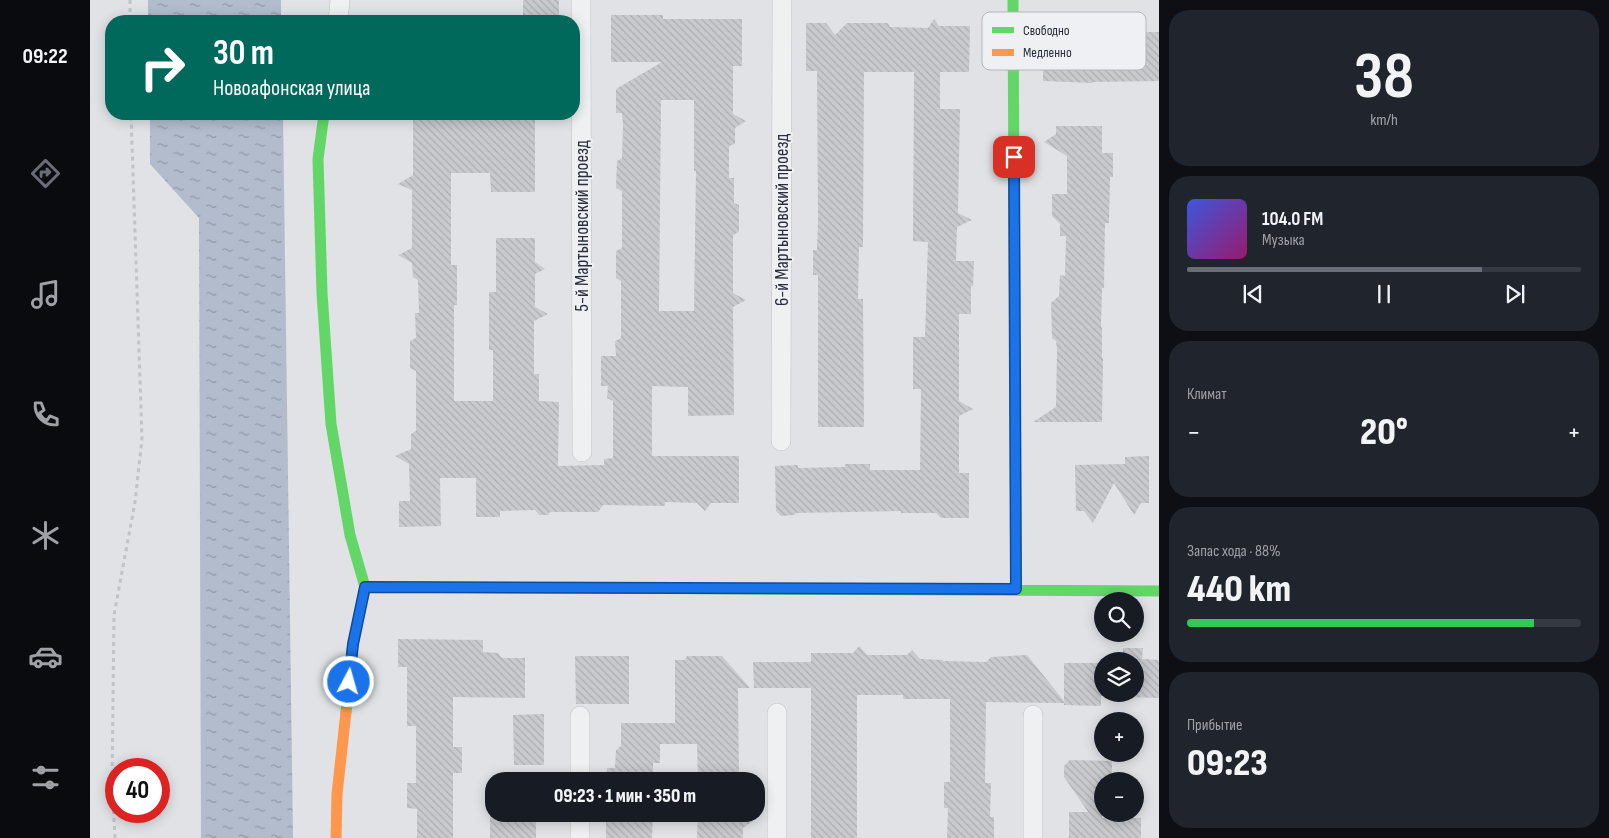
<!DOCTYPE html>
<html lang="ru">
<meta charset="utf-8">
<style>
body{margin:0;font-family:"Sofia Sans Condensed",sans-serif;background:#20242c;color:#f1f3f6;height:100vh;display:flex;flex-direction:column;font-size:19px;white-space:nowrap}
*{box-sizing:border-box;margin:0}
p{font-size:16px;color:#9ea1a6}
.icon{flex:none;width:28px;height:28px;fill:none;stroke:currentColor;stroke-width:2;stroke-linecap:round;stroke-linejoin:round}
.map{position:relative;flex:1;overflow:hidden}
.side{display:flex;flex-direction:column;gap:10px;padding:10px;background:#0d0f14;width:450px}
.side>*{flex:none}
.guide{position:absolute;left:15px;top:15px;width:475px;height:105px;border-radius:20px;box-shadow:0 2px 12px #0003;background:#00695c;color:#fff;overflow:hidden}
.buttons{position:absolute;left:1004px;top:592px;display:grid;gap:10px}
.buttons a{display:grid;place-items:center;width:50px;height:50px;border-radius:50%;background:#171b24;box-shadow:0 2px 12px #0003;font-size:25px}
.speed{position:absolute;left:15px;top:758px;display:flex;gap:10px;font-size:25px;font-weight:700;text-align:center}
.speed>*{display:grid;place-content:center;width:65px;height:65px;border-radius:50%;background:#171b24;box-shadow:0 2px 12px #0003;line-height:1}
.speed .limit{border:8px solid #d22;background:#fff;color:#111}
.pin{position:absolute;display:grid;place-items:center;width:42px;height:42px;color:#fff;margin:-21px;border-radius:10px;box-shadow:0 2px 8px #0006}
.me{position:absolute;width:55px;margin:-28px;rotate:6deg;stroke-linejoin:round;filter:drop-shadow(0 0 4px #0008)}
.turn{display:flex;align-items:center;gap:18px;height:105px;padding:0 25px;font-size:22px}
.turn .icon{width:65px;height:65px;stroke-width:2.5}
.turn b{display:block;font-size:35px;line-height:42px}
.big{font-size:38px;font-weight:800;line-height:1.1}
.side .tile{flex:1;display:flex;flex-direction:column;justify-content:center;gap:8px;min-width:0;padding:0 18px;border-radius:20px;background:#20242c}
.side .dial{align-items:center;gap:0}
.dial b{font-size:65px;line-height:1}
.song{display:flex;align-items:center;gap:15px}
.cover{width:60px;height:60px;border-radius:8px;background:linear-gradient(135deg,hsl(230 70% 55%),hsl(320 70% 35%))}
.played{height:5px;border-radius:2px;background:linear-gradient(90deg,#6a6d77 75%,#363941 75%)}
.keys{display:flex;justify-content:space-around;direction:ltr}
.heat{display:flex;justify-content:space-between;align-items:center;font-size:28px;direction:ltr}
.charge{height:8px;border-radius:4px;background:linear-gradient(90deg,#34c759 88%,#363941 0)}
.trip{position:absolute;left:395px;top:772px;width:280px;height:50px;border-radius:20px;background:#171b24;box-shadow:0 2px 12px #0003;font-weight:800;line-height:50px;text-align:center}
main{display:flex;flex:1;min-height:0}
.menu{display:flex;flex-direction:column;width:90px;justify-content:space-around;align-items:center;background:#090b0e;color:#9ea1a6}
.menu .icon{width:35px;height:35px}
.menu .current{color:#6a6d77}
.menu b{font-size:22px;color:#f1f3f6}
.map>svg:first-child{display:block}
.water{fill:url(#water-ripples)}
.building{fill:url(#building-back-hatch);fill-rule:evenodd}
.lines{fill:none;stroke-linecap:round;stroke-linejoin:round}
.street-casing{stroke:#bfc0c3;stroke-width:20}
.path{stroke:#c2c3c7;stroke-width:3;stroke-dasharray:4 4;stroke-linecap:butt}
.street{stroke:#eff0f2;stroke-width:19}
.fast{stroke:#63d668;stroke-width:11}
.slow{stroke:#ff974d;stroke-width:11}
.route-casing{stroke:#114b97;stroke-width:12}
.route{stroke:#1a73e8;stroke-width:9}
.labels{text-anchor:middle;dominant-baseline:central;stroke-width:4;stroke-linejoin:round;paint-order:stroke}
.street-label{font-size:19px;fill:#2a2e3c;stroke:#eef0f4}
.key{fill:#eef0f4;stroke:#b3b6bd;stroke-width:1}
.key-label{font-size:14px;fill:#2a2e3c}
</style>
<main>
<nav class="menu">
<b>09:22</b>
<svg class="icon current" aria-label="directions" viewBox="0 0 24 24"><path d="M12 3l9 9-9 9-9-9zM9 14v-3h6M13 9l2 2-2 2"/></svg>
<svg class="icon" aria-label="music" viewBox="0 0 24 24"><path d="M9 18V5l10-2v13"/><circle cx="6" cy="18" r="3"/><circle cx="16" cy="16" r="3"/></svg>
<svg class="icon" aria-label="phone" viewBox="0 0 24 24"><path d="M5 4h4l2 5-3 2q2 4 5 5l2-3 5 2v4C11 20 4 13 5 4z"/></svg>
<svg class="icon" aria-label="climate" viewBox="0 0 24 24"><path d="M12 3v18M4 7l16 10M4 17L20 7"/></svg>
<svg class="icon" aria-label="car" viewBox="0 0 24 24"><path d="M5 17H2v-5l4-1 3-4h7l3 4 3 1v5h-3M9 17h6M6 11h13"/><circle cx="7" cy="17" r="2"/><circle cx="17" cy="17" r="2"/></svg>
<svg class="icon" aria-label="filters" viewBox="0 0 24 24"><path d="M4 7h16M4 17h16"/><circle cx="9" cy="7" r="2"/><circle cx="15" cy="17" r="2"/></svg>
</nav>
<div class="map">
<svg width="1069" height="838" viewBox="0 0 1069 838">
<defs>
<pattern id="water-ripples" width="26" height="14" patternUnits="userSpaceOnUse" patternTransform="scale(1.25)"><rect width="26" height="14" fill="#b2bccd"/><path d="M2 4q2-2 4 0t4 0M15 11q2-2 4 0t4 0" fill="none" stroke="#9199a8"/></pattern>
<pattern id="building-back-hatch" width="6" height="6" patternUnits="userSpaceOnUse" patternTransform="scale(1.25)"><rect width="6" height="6" fill="#c9cacd"/><path d="M-1 5l2 2M0 0l6 6M5-1l2 2" fill="none" stroke="#adaeb1"/></pattern>
</defs>
<rect width="100%" height="100%" fill="#e0e2e5"/>
<path class="water" d="M58,0h133v21h-133z
M60,114h133l10,724h-92l-2,-620 -49,-54z"/>
<path class="building" d="M433,0h36v21h-36z
M521,15h52v4h79v47h-9v48l13,7 -11,7v16l-6,2v32h5v25l5,2v27l-6,3v58l13,7 -13,7 1,108 -46,1v-29l-36,-1v70h87v47h-28l-6,8 -8,-8 -32,-1v4l-62,-1 -5,7h-48l-2,3h-9l-4,-5 -35,1v6h-24v-39h-36l1,48 -42,1v-26h11l-1,-37 -14,-8 16,-7v-15l5,-3v-60l-6,-3v-27l6,-3 -1,-25h4l-1,-33 -5,-3 -1,-14 -14,-8 14,-7v-58l-14,-6 15,-9v-61h122v78h-44l-1,-19h-39v92h6v40h-3v96h39v-51h-4v-58h7v-54h39v24l10,7 -10,5v33l13,7 -14,7v53h5v27l20,1 -1,64 46,-1v-6l9,-1v-57l-6,-3 1,-12h-7v-30h15l-1,-15 6,-3v-57l-5,-3v-27l6,-3v-57l-6,-3 1,-27 5,-3 1,-33 -1,-12h-6v-24l46,-27h-51zM571,100h33v71h2l-2,140h-35z
M844,19l5,7h31l-1,46h-29v37h20l-2,104 14,7 -15,7 -1,34h18l-1,25h-2v28h-12v87l14,8 -14,7v57h10v45h-28l-5,-5h-35v-2l-105,2 -2,2 -13,1 -5,-5 -1,-45 23,-1v3l47,-1v-3h25v6h50l1,-81h-8v-52h12l3,-95 -15,-1 1,-169h-50l-1,175h-4l-1,52h5l1,128h-46v-152h-5v-25h4l1,-29 -1,-150h-11v-48h20l9,12 12,-12h41l2,4 38,1z
M953,32h20l4,5h43l4,-5h45v49l-66,1v1l-50,-2z
M966,126h46v27h11v24h-3l-1,46h-4l-1,65h-2l-1,39h1v31h1l-1,64h-69l23,-15 1,-58 -1,-8 -4,-3 -1,-35 8,-7 1,-21 5,1 1,-40h-6v-12l-8,-8v-22h15v-38l-23,-14 12,-8z
M1059,456v47h-8l-7,12 -20,-32 -21,40 -9,-12h-8l-1,-46 50,-1v-7z
M308,639l85,1v12l15,1 4,5h23v40l-72,-1v50h9v26h-9v65h-36v-29l-10,-1v-25h9v-57h-9v-59h-9z
M769,646l8,9h40l5,-5 8,9 23,1v1l43,1 5,-5 36,-2 37,46v-38h38v31h33v-33h-12v-13h20l-1,11 17,1v38l-58,-2v10l-37,-1v-2l-78,-1 -1,81h6l-1,34h4v21h-47l1,-30h-4v-26h6v-83h-47v-4h-46v143h-46v-150h-57l-1,-26h58v-9h42z
M485,656h54v48h-53z
M597,656h35l28,32h-12l1,93h-41l-1,-37h-37v19h-7v18h-46v-13h8l1,-18 5,-4v-23h54v-63h10z
M454,714v51h-30l-1,-50z
M980,760l42,1v20h-10v37h39v20h-72v-26h19l-24,-35v-11z
M400,814h46v24h-46z
M516,814h47l-1,24h-46z
M608,814h45l10,7 -10,7v10h-46z"/>
<g class="lines">
<defs>
<path id="street" d="M491,0l1,452
M248,21l2,-21
M691,441l1,-441
M490,716v65
M490,814v24
M687,838v-125
M943,838v-123"/>
</defs>
<use href="#street" class="street-casing"/>
<path class="path" d="M40,0v21
M25,838l-3,-53 2,-170 21,-113 7,-63 -11,-325"/>
<use href="#street" class="street"/>
<path class="fast" d="M923,0l3,589
M234,114l-6,45 4,134 9,131 19,111 15,52 -12,57 -7,68
M478,588l591,3"/>
<path class="slow" d="M275,587l203,1
M246,838l1,-44 9,-82"/>
</g>
<g class="lines">
<defs>
<path id="route" d="M259,682l4,-38 12,-57 651,2 -2,-432"/>
</defs>
<use href="#route" class="route-casing"/>
<use href="#route" class="route"/>
</g>
<g class="labels">
<g class="street-label">
<text transform="translate(692 220) rotate(-90)">6-й Мартыновский проезд</text>
<text transform="translate(492 226) rotate(-90)">5-й Мартыновский проезд</text>
</g>
</g>
<rect x="892" y="12" width="164" height="58" rx="8" class="key"/>
<rect x="902" y="27" width="22" height="6" fill="#63d668"/>
<rect x="902" y="49" width="22" height="7" fill="#ff974d"/>
<g class="key-label">
<text x="933" y="35">Свободно</text>
<text x="933" y="57">Медленно</text>
</g>
</svg>
<div class="buttons">
<a><svg class="icon" aria-label="search" viewBox="0 0 24 24"><circle cx="10" cy="10" r="6"/><path d="M15 15l6 6"/></svg></a>
<a><svg class="icon" aria-label="layers" viewBox="0 0 24 24"><path d="M12 4l9 5-9 5-9-5zM3 14l9 5 9-5"/></svg></a>
<a>+</a>
<a>−</a>
</div>
<div class="speed"><div class="limit">40</div></div>
<div class="pin" style="left:924px;top:157px;background:#d93025"><svg class="icon" aria-label="arrive" viewBox="0 0 24 24"><path d="M6 21V4h12l-3 4 3 4H6"/></svg></div>
<svg class="me" style="left:259px;top:682px" viewBox="-20 -20 40 40"><circle r="17" fill="#1a73e8" stroke="#fff" stroke-width="3"/><path d="M0-11L8 9 0 5-8 9z" fill="#fff"/></svg>
<div class="trip">09:23 · 1 мин · 350 m</div>
<div class="guide">
<div class="turn"><svg class="icon" aria-label="right" viewBox="0 0 24 24"><path d="M7 20v-9h11M14 6l5 5-5 5"/></svg><div><b>30 m</b>Новоафонская улица</div></div>
</div>
</div>
<section class="side">
<div class="tile dial"><b>38</b><p>km/h</p></div>
<div class="tile">
<div class="song"><i class="cover"></i><div><b>104.0 FM</b><p>Музыка</p></div></div>
<div class="played"></div>
<div class="keys"><svg class="icon" aria-label="previous" viewBox="0 0 24 24"><path d="M18 5L8 12l10 7zM5 5v14"/></svg><svg class="icon" aria-label="pause" viewBox="0 0 24 24"><path d="M8 5v14M16 5v14"/></svg><svg class="icon" aria-label="next" viewBox="0 0 24 24"><path d="M6 5l10 7-10 7zM19 5v14"/></svg></div>
</div>
<div class="tile"><p>Климат</p>
<div class="heat"><a>−</a><b class="big">20°</b><a>+</a></div>
</div>
<div class="tile"><p>Запас хода · 88%</p><b class="big">440 km</b><div class="charge"></div></div>
<div class="tile"><p>Прибытие</p><b class="big">09:23</b></div>
</section>
</main>
